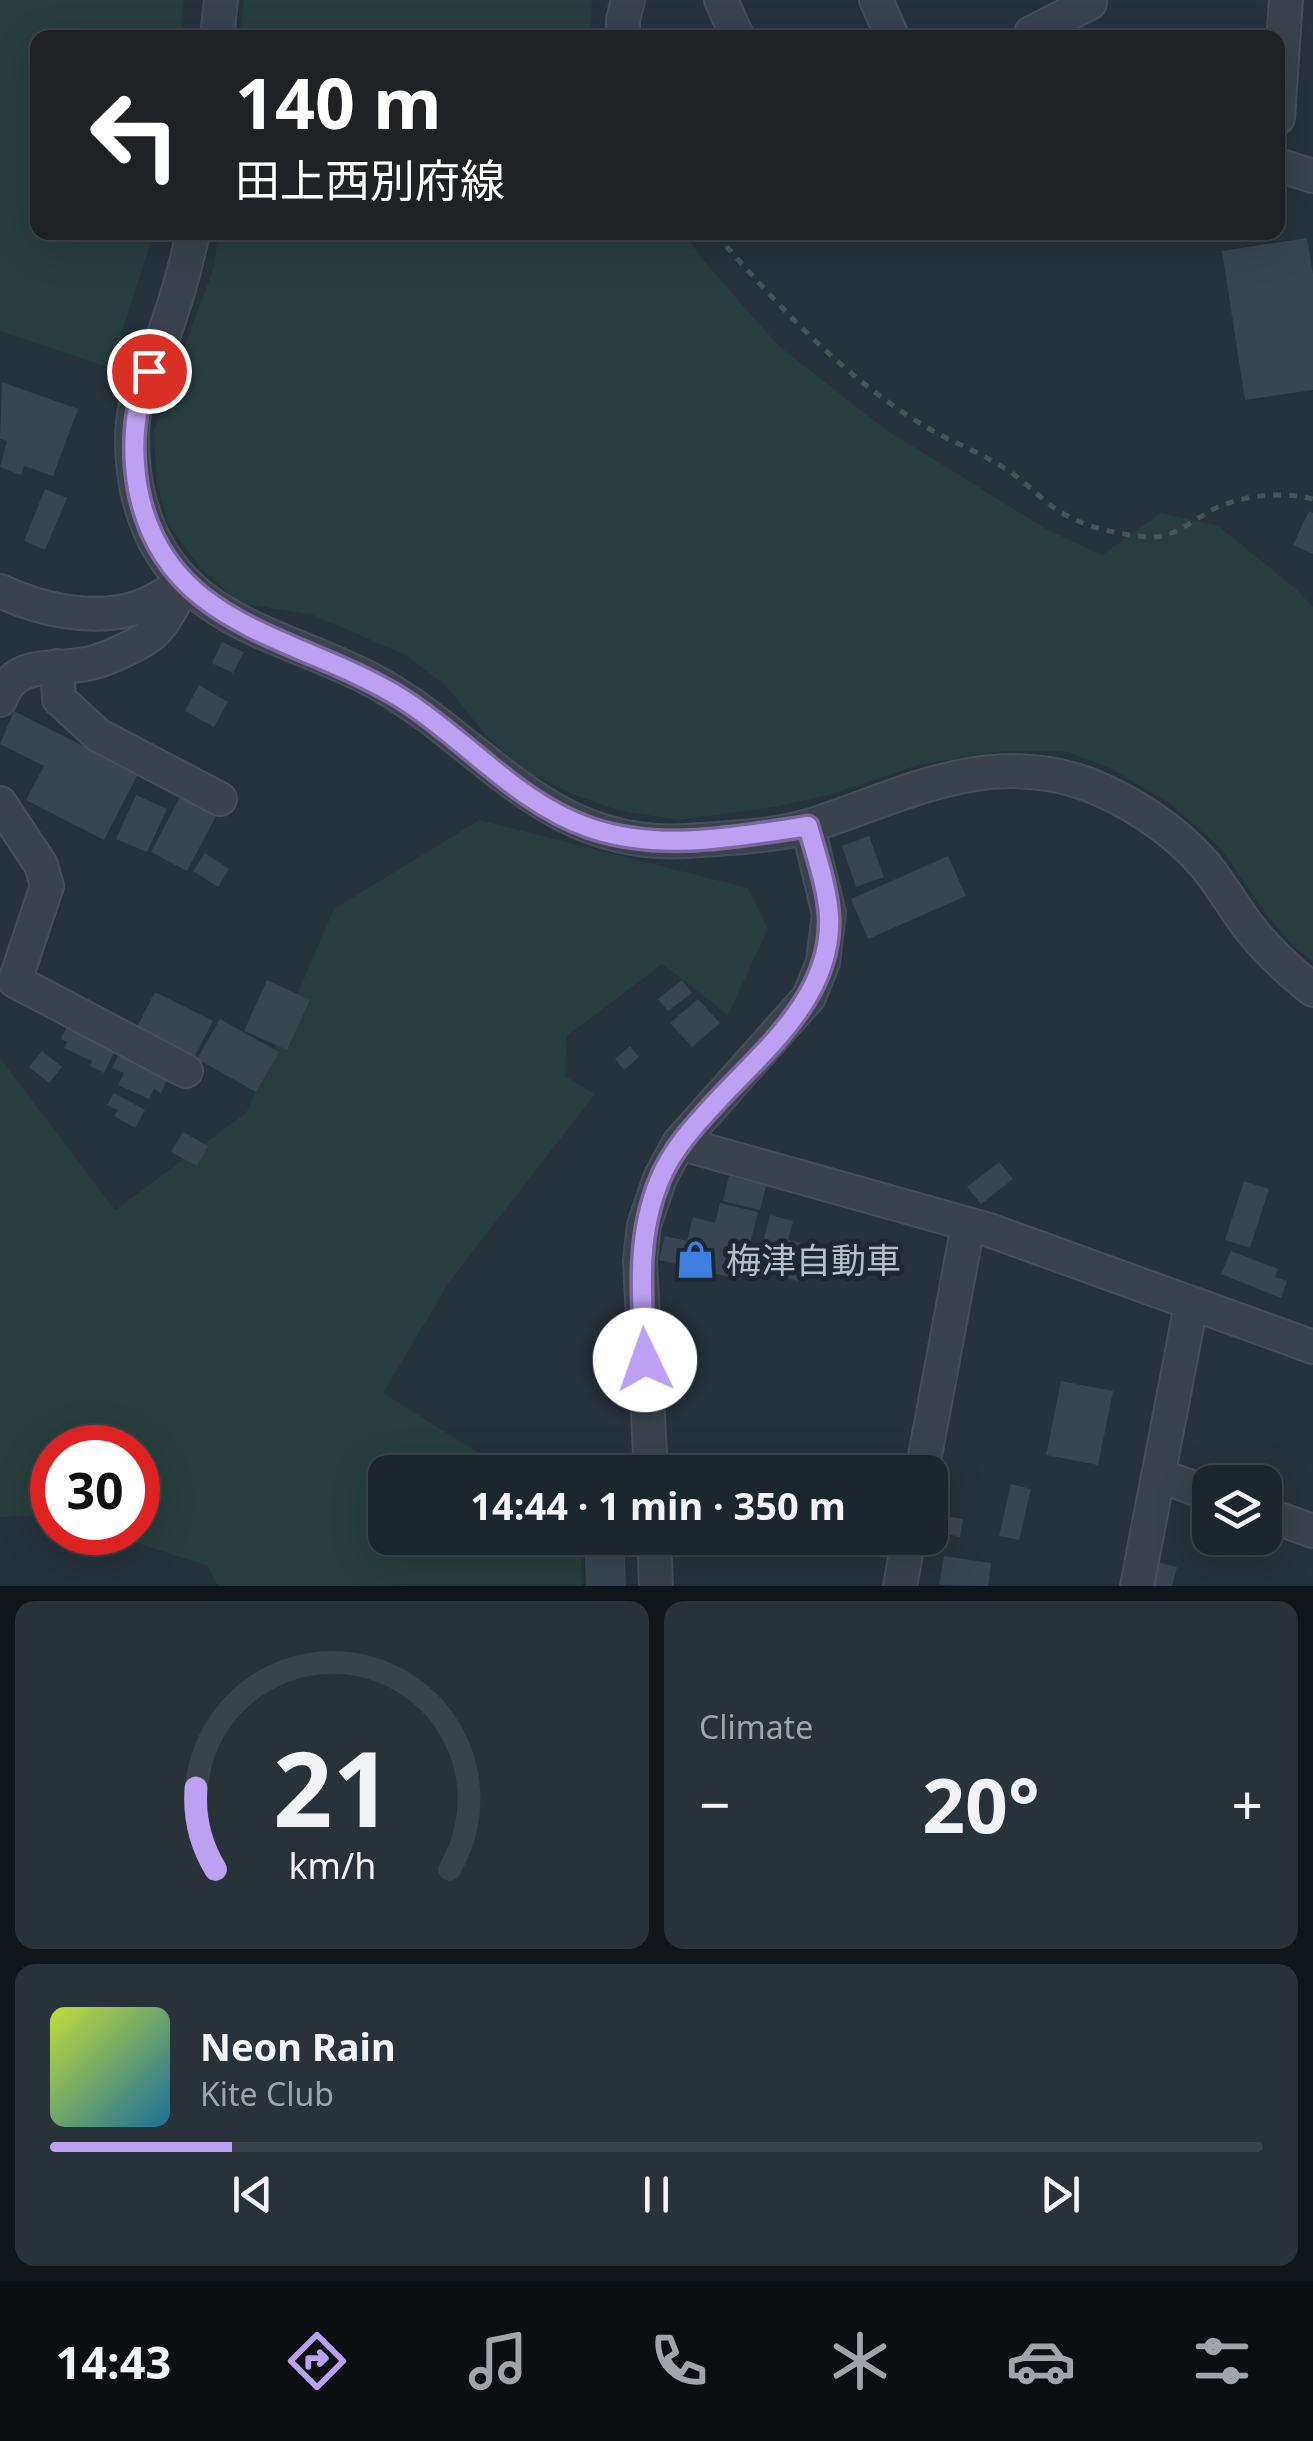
<!DOCTYPE html>
<meta charset="utf-8">
<style>
body{margin:0;font-family:"Noto Sans","Noto Sans JP",sans-serif;background:#293239;color:#f1f3f6;height:100vh;display:flex;flex-direction:column;font-size:38px;white-space:nowrap}
*{box-sizing:border-box;margin:0}
p{font-size:32px;color:#a0a5aa}
.icon{flex:none;width:55px;height:55px;fill:none;stroke:currentColor;stroke-width:2;stroke-linecap:round;stroke-linejoin:round}
.map{position:relative;height:1586px;overflow:hidden}
.drawer{display:flex;flex-direction:column;gap:15px;padding:15px;background:#0f1519;flex:1}
.drawer>*{flex:none}
.hud{position:absolute;left:30px;top:30px;width:1255px;height:210px;border-radius:20px;box-shadow:0 10px 40px #0002,0 0 0 2px #3a4349;background:#202124;color:#fff;overflow:hidden}
.fabs{position:absolute;left:1192px;top:1465px;display:grid;gap:20px}
.fabs a{display:grid;place-items:center;width:90px;height:90px;border-radius:20px;background:#1c262d;box-shadow:0 10px 40px #0002,0 0 0 2px #3a4349;font-size:50px}
.speed{position:absolute;left:30px;top:1425px;display:flex;gap:20px;font-size:50px;font-weight:700;text-align:center}
.speed>*{display:grid;place-content:center;width:130px;height:130px;border-radius:50%;background:#1c262d;box-shadow:0 10px 40px #0002,0 0 0 2px #3a4349;line-height:1}
.speed .limit{border:15px solid #d22;background:#fff;color:#111}
.pin{position:absolute;display:grid;place-items:center;width:85px;height:85px;color:#fff;margin:-42px;border:5px solid #fff;border-radius:50%;box-shadow:0 2px 10px #0007}
.me{position:absolute;width:110px;margin:-55px;rotate:357deg;stroke-linejoin:round;filter:drop-shadow(0 0 8px #0008)}
.turn{display:flex;align-items:center;gap:35px;height:210px;padding:0 40px;font-size:45px}
.turn .icon{width:130px;height:130px;stroke-width:2.5}
.turn b{display:block;font-size:70px;line-height:85px}
.big{font-size:75px;font-weight:700;line-height:1.1}
.drawer .tile{flex:1;display:flex;flex-direction:column;justify-content:center;gap:15px;min-width:0;padding:0 35px;border-radius:20px;background:#293239}
.drawer .dial{align-items:center;gap:0}
.dial svg{height:260px;overflow:visible;fill:none;stroke:#3a4349;stroke-width:7;stroke-linecap:round;text-anchor:middle}
.dial text{fill:#f1f3f6;stroke:none}
.song{display:flex;align-items:center;gap:30px}
.cover{width:120px;height:120px;border-radius:15px;background:linear-gradient(135deg,hsl(70 70% 55%),hsl(200 70% 35%))}
.played{height:10px;border-radius:5px;background:linear-gradient(90deg,#bca0f2 15%,#3a4349 15%)}
.keys{display:flex;justify-content:space-around;direction:ltr}
.heat{display:flex;justify-content:space-between;align-items:center;font-size:55px;direction:ltr}
.drawer .tiles{flex:1;display:grid;gap:15px;grid-template-columns:1fr 1fr}
.tile:last-child{grid-column:span 2}
.trip{position:absolute;left:368px;top:1455px;width:580px;height:100px;border-radius:20px;background:#1c262d;box-shadow:0 10px 40px #0002,0 0 0 2px #3a4349;font-weight:700;line-height:100px;text-align:center}
.tab-bar{display:flex;height:160px;justify-content:space-around;align-items:center;background:#0b0f12;color:#a0a5aa}
.tab-bar .icon{width:70px;height:70px}
.tab-bar .active{color:#bca0f2}
.tab-bar b{font-size:45px;color:#f1f3f6}
.map>svg:first-child{display:block}
.green{fill:#283d3d}
.building{fill:#394652}
.lines{fill:none;stroke-linecap:round;stroke-linejoin:round}
.minor-casing{stroke:#464f59;stroke-width:36}
.path{stroke:#415655;stroke-width:5;stroke-dasharray:8 8;stroke-linecap:butt}
.minor{stroke:#3a434d;stroke-width:32}
.route-casing{stroke:#7a689d;stroke-width:25}
.route{stroke:#bca0f2;stroke-width:18}
.labels{text-anchor:middle;dominant-baseline:central;stroke-width:10;stroke-linejoin:round;paint-order:stroke}
.poi-label{font-size:35px;fill:#b6bec8;stroke:#1f2832;text-anchor:start}
</style>
<div class="map">
<svg width="1313" height="1586" viewBox="0 0 1313 1586">
<rect width="100%" height="100%" fill="#26323c"/>
<path class="green" d="M0,0h184l-4,37 -142,1v194l116,1 -44,135 -110,-37z
M244,0h348l-2,37h-351z
M218,233h466l19,27 76,86 106,83 161,100 56,26 59,-42 57,13 77,62 18,19v355l-19,-15 -25,-29 -47,-68 -50,-45 -62,-37 -46,-17h-61l-85,14 -86,29 -57,13 -98,13 -60,-10 -45,-16 -48,-23 -39,-37 -39,-48 -40,-31 -93,-40 -73,-12 -40,-35 -32,-44 -12,-45 -2,-49 60,-163z
M479,820l269,68 20,41 -40,86 -66,-51 -95,72 -2,40 30,18 -145,187 -67,112 126,79h-124v66h195l2,48h-364l-10,-20 -101,-33 31,-1v-84h-86v67l-52,2v-459l115,152 131,-97 88,-204z"/>
<path class="building" d="M1307,238l6,36v116l-68,10 -23,-149z
M2,382l76,27 -25,67 -29,-10 -3,9 -21,-8 7,-26 -7,-2z
M45,489l22,9 -22,52 -21,-9z
M1309,511l4,2v41l-20,-9z
M222,642l22,10 -11,21 -21,-10z
M199,685l29,17 -14,25 -29,-16z
M14,711l124,63 -34,66 -78,-40 18,-34 -44,-22z
M136,795l31,14 -20,43 -31,-13z
M180,797l36,19 -29,55 -36,-19z
M869,836l15,41 -28,10 -14,-41z
M205,853l24,16 -11,18 -25,-16z
M948,856l18,40 -98,43 -17,-40z
M267,980l43,20 -23,50 -43,-19z
M682,980l10,13 -24,18 -10,-12z
M155,992l58,29 -19,37 -58,-29z
M698,999l22,24 -28,24 -22,-24z
M220,1019l59,33 -23,40 -59,-33z
M67,1026l49,23 -12,24 -14,-7 2,-5 -28,-13 3,-6 -6,-3z
M630,1046l9,11 -15,13 -9,-11z
M42,1051l20,16 -13,16 -20,-16z
M120,1052l49,24 -8,17 -7,-4 -5,10 -31,-14 6,-12 -12,-5z
M114,1093l31,17 -10,18 -21,-12 4,-6 -11,-5z
M183,1132l25,14 -11,20 -26,-14z
M999,1162l14,17 -32,25 -14,-17z
M729,1176l37,10 -6,24 -37,-9z
M1244,1181l25,8 -19,59 -25,-8z
M720,1203l38,9 -17,68 -82,-20 6,-24 22,5 6,-24 22,6z
M770,1215l23,6 -5,19 20,5 -9,36 -43,-10z
M1231,1251l47,18 -3,8 12,4 -6,17 -60,-24z
M1061,1381l52,10 -15,74 -52,-10z
M1011,1484l20,5 -12,51 -20,-4z
M939,1515l24,4 -3,18 -24,-5z
M584,1538h40l2,48h-40z
M725,1538h50l-4,15 -47,-11z
M944,1556l47,7 -3,23 -49,-1z
M1157,1562l20,5 -5,19h-21z"/>
<g class="lines">
<defs>
<path id="minor" d="M721,0l17,38
M876,0l17,38
M1031,33l59,-30 -1,-3
M217,38l4,-38
M623,38v-18l5,-20
M1278,118l8,-118
M1278,165l35,11
M193,232c-8,40 -19,76 -33,113 -7,18 -18,36 -23,54 -9,36 -5,82 7,116 37,112 149,120 237,170 106,61 167,164 306,156 40,-3 87,-4 125,-16 93,-30 174,-77 275,-41 42,16 88,46 117,80 16,19 29,42 44,62 19,25 41,45 65,64
M0,591c40,19 96,31 139,16 15,-5 29,-15 43,-22
M57,666l2,33 39,36 122,64
M0,700c15,-41 51,-29 86,-36 15,-2 52,-19 65,-29 14,-11 25,-37 35,-52
M0,803l41,62 6,21 -32,95 171,90
M679,1143l310,87 324,117
M651,1472l-11,-211 4,-36 16,-47 19,-35 130,-146 14,-35 6,-48 -21,-87
M922,1472l46,-247
M1158,1475l52,19
M1265,1514l48,17
M654,1538l2,48
M900,1586l9,-48
M1137,1586l54,-281"/>
</defs>
<use href="#minor" class="minor-casing"/>
<path class="path" d="M719,232l8,15c56,64 118,130 191,175 28,18 60,29 88,47 17,11 31,26 47,38 26,19 62,27 94,30 31,2 49,-22 76,-32 29,-11 60,-13 90,-6"/>
<use href="#minor" class="minor"/>
</g>
<g class="lines">
<defs>
<path id="route" d="M149,371c-16,39 -18,77 -11,118 27,142 164,146 266,211 63,40 113,103 186,128 71,24 146,9 218,-2 8,29 19,60 21,90 4,78 -62,132 -111,184 -22,24 -45,48 -58,79 -25,59 -18,118 -15,181"/>
</defs>
<use href="#route" class="route-casing"/>
<use href="#route" class="route"/>
</g>
<defs>
<symbol id="shop-bare" viewBox="-9 -9 18 18"><path d="M-5-2.5h2.3a2.7 3.5 0 0 1 5.4 0H5L5.5 6h-11ZM-1.5-2.5h3a1.5 2.3 0 0 0-3 0Z" fill="#3f7fe0" stroke="#1f2832" stroke-width="2.5" paint-order="stroke"/></symbol>
</defs>
<g fill-rule="evenodd">
<use href="#shop-bare" x="668" y="1232" width="55" height="55"/>
</g>
<g class="labels">
<g class="poi-label">
<text x="726" y="1259">梅津自動車</text>
</g>
</g>
</svg>
<div class="fabs">
<a><svg class="icon" aria-label="layers" viewBox="0 0 24 24"><path d="M12 4l9 5-9 5-9-5zM3 14l9 5 9-5"/></svg></a>
</div>
<div class="speed"><div class="limit">30</div></div>
<div class="pin" style="left:149px;top:371px;background:#d93025"><svg class="icon" aria-label="arrive" viewBox="0 0 24 24"><path d="M6 21V4h12l-3 4 3 4H6"/></svg></div>
<svg class="me" style="left:645px;top:1360px" viewBox="-20 -20 40 40"><circle r="19" fill="#fff"/><path d="M0-13L10 11 0 6-10 11z" fill="#bca0f2"/></svg>
<div class="trip">14:44 · 1 min · 350 m</div>
<div class="hud">
<div class="turn"><svg class="icon" aria-label="left" viewBox="0 0 24 24"><path d="M17 20v-9H6M10 6l-5 5 5 5"/></svg><div><b>140 m</b>田上西別府線</div></div>
</div>
</div>
<section class="drawer">
<div class="tiles">
<div class="tile dial"><svg viewBox="0 0 100 80">
<path d="M14 69A42 42 0 1 1 86 69"/>
<path d="M14 69A42 42 0 0 1 8 44" stroke="#bca0f2"/>
<text x="50" y="56" font-size="32" font-weight="700">21</text>
<text x="50" y="72" font-size="11">km/h</text>
</svg></div>
<div class="tile"><p>Climate</p>
<div class="heat"><a>−</a><b class="big">20°</b><a>+</a></div>
</div>
<div class="tile">
<div class="song"><i class="cover"></i><div><b>Neon Rain</b><p>Kite Club</p></div></div>
<div class="played"></div>
<div class="keys"><svg class="icon" aria-label="previous" viewBox="0 0 24 24"><path d="M18 5L8 12l10 7zM5 5v14"/></svg><svg class="icon" aria-label="pause" viewBox="0 0 24 24"><path d="M8 5v14M16 5v14"/></svg><svg class="icon" aria-label="next" viewBox="0 0 24 24"><path d="M6 5l10 7-10 7zM19 5v14"/></svg></div>
</div>
</div>
</section>
<nav class="tab-bar">
<b>14:43</b>
<svg class="icon active" aria-label="directions" viewBox="0 0 24 24"><path d="M12 3l9 9-9 9-9-9zM9 14v-3h6M13 9l2 2-2 2"/></svg>
<svg class="icon" aria-label="music" viewBox="0 0 24 24"><path d="M9 18V5l10-2v13"/><circle cx="6" cy="18" r="3"/><circle cx="16" cy="16" r="3"/></svg>
<svg class="icon" aria-label="phone" viewBox="0 0 24 24"><path d="M5 4h4l2 5-3 2q2 4 5 5l2-3 5 2v4C11 20 4 13 5 4z"/></svg>
<svg class="icon" aria-label="climate" viewBox="0 0 24 24"><path d="M12 3v18M4 7l16 10M4 17L20 7"/></svg>
<svg class="icon" aria-label="car" viewBox="0 0 24 24"><path d="M5 17H2v-5l4-1 3-4h7l3 4 3 1v5h-3M9 17h6M6 11h13"/><circle cx="7" cy="17" r="2"/><circle cx="17" cy="17" r="2"/></svg>
<svg class="icon" aria-label="filters" viewBox="0 0 24 24"><path d="M4 7h16M4 17h16"/><circle cx="9" cy="7" r="2"/><circle cx="15" cy="17" r="2"/></svg>
</nav>
